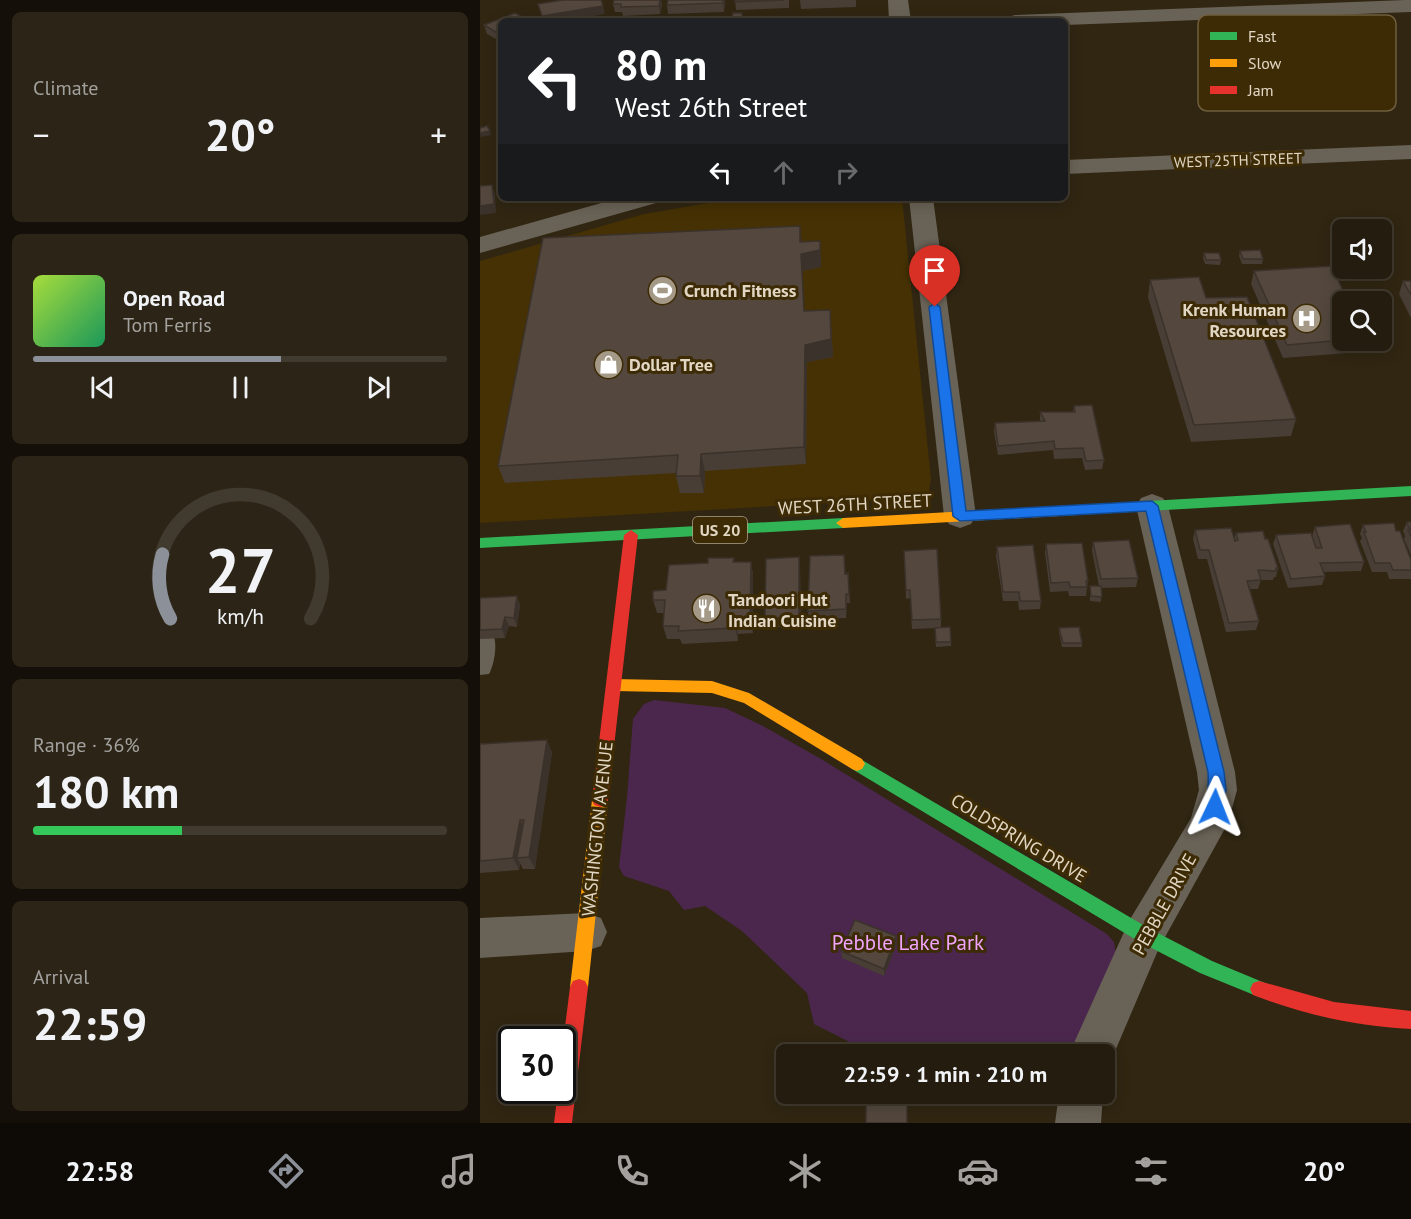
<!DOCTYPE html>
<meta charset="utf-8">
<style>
body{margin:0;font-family:"PT Sans",sans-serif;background:#2c2517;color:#f1f3f6;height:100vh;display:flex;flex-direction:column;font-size:22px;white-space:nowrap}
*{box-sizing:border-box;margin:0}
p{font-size:20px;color:#a3a19e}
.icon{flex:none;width:33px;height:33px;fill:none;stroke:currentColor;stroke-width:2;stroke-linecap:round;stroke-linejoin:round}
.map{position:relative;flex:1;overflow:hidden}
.sheet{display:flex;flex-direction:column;gap:12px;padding:12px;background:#140f08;width:480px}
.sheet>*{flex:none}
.hud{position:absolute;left:18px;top:18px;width:570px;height:183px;border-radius:9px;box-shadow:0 3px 15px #0003,0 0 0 2px #413a2e;background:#202124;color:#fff;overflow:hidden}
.controls{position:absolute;left:852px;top:219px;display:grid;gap:12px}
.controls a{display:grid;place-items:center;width:60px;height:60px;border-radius:9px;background:#241c0e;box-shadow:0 3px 15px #0003,0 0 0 2px #413a2e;font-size:30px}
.speed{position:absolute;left:18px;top:1026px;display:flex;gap:12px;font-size:30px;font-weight:700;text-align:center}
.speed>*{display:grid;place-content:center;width:78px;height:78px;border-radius:50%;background:#241c0e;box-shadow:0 3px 15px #0003,0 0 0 2px #413a2e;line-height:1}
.speed .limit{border:3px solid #111;border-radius:9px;background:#fff;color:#111}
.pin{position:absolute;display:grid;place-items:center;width:51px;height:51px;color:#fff;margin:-62px -26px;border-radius:50% 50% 50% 0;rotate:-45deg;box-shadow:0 0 6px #0007}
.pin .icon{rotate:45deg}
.me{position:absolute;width:66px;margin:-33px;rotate:2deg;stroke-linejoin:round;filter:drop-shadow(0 0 4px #0008)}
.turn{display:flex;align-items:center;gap:21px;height:126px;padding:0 18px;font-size:27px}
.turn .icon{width:78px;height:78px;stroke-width:2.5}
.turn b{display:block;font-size:42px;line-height:51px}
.lanes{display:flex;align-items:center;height:57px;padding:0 18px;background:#0003;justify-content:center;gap:30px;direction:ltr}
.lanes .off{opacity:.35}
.big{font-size:45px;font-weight:600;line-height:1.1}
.sheet .widget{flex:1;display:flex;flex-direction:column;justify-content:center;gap:9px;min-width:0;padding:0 21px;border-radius:9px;background:#2c2517}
.sheet .dial{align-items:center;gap:0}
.dial svg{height:156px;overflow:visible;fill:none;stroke:#413a2e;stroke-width:7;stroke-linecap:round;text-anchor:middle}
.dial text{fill:#f1f3f6;stroke:none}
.song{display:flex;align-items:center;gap:18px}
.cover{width:72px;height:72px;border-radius:9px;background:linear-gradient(135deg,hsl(80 70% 55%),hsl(150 70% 35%))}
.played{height:6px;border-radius:3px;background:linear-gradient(90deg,#8c9099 60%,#413a2e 60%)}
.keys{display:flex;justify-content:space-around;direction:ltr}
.heat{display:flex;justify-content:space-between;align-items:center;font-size:33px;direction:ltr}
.charge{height:9px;border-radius:4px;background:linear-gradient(90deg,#34c759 36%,#413a2e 0)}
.trip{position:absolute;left:296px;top:1044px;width:339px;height:60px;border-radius:9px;background:#241c0e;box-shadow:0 3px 15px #0003,0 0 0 2px #413a2e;font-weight:600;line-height:60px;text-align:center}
.tab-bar{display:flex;height:96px;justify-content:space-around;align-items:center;background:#0e0b06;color:#a3a19e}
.tab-bar .icon{width:42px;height:42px}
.tab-bar .current{color:#8c9099}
.tab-bar b{font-size:27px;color:#f1f3f6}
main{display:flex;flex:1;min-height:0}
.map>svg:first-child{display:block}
.built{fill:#453104}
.green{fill:#4b274d}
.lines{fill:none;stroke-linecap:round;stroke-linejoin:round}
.lane{fill:#696256;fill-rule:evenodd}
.street{fill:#696256;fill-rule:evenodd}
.fast{fill:#30b455;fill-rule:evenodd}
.slow{fill:#ff9f0a;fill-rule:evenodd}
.jam{fill:#e5322d;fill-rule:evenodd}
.wall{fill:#483e35}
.shaded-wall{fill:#3b322b}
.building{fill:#54483e;stroke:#3b322b;stroke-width:1.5}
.route{fill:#1a73e8;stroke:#114b97;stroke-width:1.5}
.labels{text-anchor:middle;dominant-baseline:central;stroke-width:6;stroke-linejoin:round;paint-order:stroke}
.far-street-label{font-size:15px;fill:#e2d7c4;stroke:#3d2b05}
.shield{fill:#3d2b05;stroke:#b0a38b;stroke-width:1.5}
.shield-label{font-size:16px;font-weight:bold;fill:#e2d7c4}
.poi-label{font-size:18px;font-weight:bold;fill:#e2d7c4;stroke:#3d2b05;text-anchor:start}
.street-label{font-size:18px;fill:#e2d7c4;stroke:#3d2b05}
.near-park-label{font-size:21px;fill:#f0a4fd;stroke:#3d2b05}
.key{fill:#3d2b05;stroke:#6f5f3e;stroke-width:1.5}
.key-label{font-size:16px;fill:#e2d7c4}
</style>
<main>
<section class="sheet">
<div class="widget"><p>Climate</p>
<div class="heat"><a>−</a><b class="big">20°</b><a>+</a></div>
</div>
<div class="widget">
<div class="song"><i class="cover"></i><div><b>Open Road</b><p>Tom Ferris</p></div></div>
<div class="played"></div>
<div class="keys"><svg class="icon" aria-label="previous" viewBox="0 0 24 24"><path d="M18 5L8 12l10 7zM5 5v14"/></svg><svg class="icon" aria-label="pause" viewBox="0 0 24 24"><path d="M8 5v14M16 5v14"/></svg><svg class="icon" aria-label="next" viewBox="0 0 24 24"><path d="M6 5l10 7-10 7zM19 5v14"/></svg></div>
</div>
<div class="widget dial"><svg viewBox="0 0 100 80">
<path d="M14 69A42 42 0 1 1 86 69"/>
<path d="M14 69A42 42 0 0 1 10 36" stroke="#8c9099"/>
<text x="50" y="56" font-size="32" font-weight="700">27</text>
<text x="50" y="72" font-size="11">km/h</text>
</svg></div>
<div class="widget"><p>Range · 36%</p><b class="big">180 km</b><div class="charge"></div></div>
<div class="widget"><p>Arrival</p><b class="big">22:59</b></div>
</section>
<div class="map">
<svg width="931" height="1123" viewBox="0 0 931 1123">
<rect width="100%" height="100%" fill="#302612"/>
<path class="built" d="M258,198h164l29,281 -2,10 4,8 -453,26v-262l164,-47z"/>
<path class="green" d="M174,700l71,8 36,17 60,34 286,175 7,8 3,17 -25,44 -22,51h-197l-59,-30 -7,-31 -65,-62 -37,-25 -21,4 -15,-19 -45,-15 -5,-9 8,-70 6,-78 11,-15z"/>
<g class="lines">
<path class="lane" d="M7,632l6,2c5,10 1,31 -4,40l-9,1v-39z"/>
<path class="street" d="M408,0h20l3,21h-22z
M925,0h6v12l-346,13v-4h-61l4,-4 7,-2z
M931,145v14l-346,15v-14z
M139,198h40l-3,5 -176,50v-16z
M429,198h24l43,318 -5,8 -11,4 -11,-4 -5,-8z
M672,494l11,4 5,8 67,266 2,18 -9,33 -69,125 -52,122 -3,1v-17h-35l60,-133 62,-103 8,-28 -2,-18 -61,-266 5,-8z
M106,913l15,5 6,14 -6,14 -15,5 -106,7v-40z
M579,1094h44l-2,29h-46z"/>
<path class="fast" d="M931,486v10l-351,20 -7,-5 7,-5z
M363,518l7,5 -7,5 -363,20v-10z
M377,757l293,172 62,32 53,22 3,6 -3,6 -6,2 -59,-24 -62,-32 -286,-172 -3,-5 3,-5z"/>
<path class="slow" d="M580,506l7,5 -7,5 -217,12 -7,-5 7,-5z
M134,679l98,2 37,12 113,66 3,5 -3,5 -5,2 -5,-2 -108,-66 -32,-10 -98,-2 -5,-2 -2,-4 2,-4z
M120,793l6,2 2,5 -20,187 -3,6 -6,2 -6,-2 -3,-6 22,-187 2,-5z"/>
<path class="jam" d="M151,530l7,5 -30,265 -2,5 -6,2 -6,-2 -2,-5 32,-265z
M99,979l6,2 3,6 -16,136h-18l4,-33h4v-39l8,-64 3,-6z
M779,981l75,21 77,9v18c-55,-3 -107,-14 -158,-34l-3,-6 3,-6z"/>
</g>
<path class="wall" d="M134,0h47l1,5 -2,9 -37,2 -1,-4h-7l-2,-8z
M245,0l-1,12 -56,2 -1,-9z
M255,0h54v8l-53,2z
M320,0h56v7l-55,2z
M262,13v8h-9l-1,-4z
M21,21v21l-14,-8 -3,-9z
M322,242l19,25 -19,4 2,40 26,-1 3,47 -26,5 -1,102 -101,7 -1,22h-24l-4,-17v-3l-171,10 -7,-17z
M760,251l23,8 -1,5h-20l-3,-8z
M724,253l17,7 -1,5 -15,-1 -2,-6z
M774,271l88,69h22l-3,12 -78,6 -32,-74z
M670,280l56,18 90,121 -5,17 -100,6 -43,-145z
M923,281h8v37l-12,-24z
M594,406l30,54 -2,9 -17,1 -3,-12 -28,1 -1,-9 -55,5 -4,-23 1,-9 45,-2v-9h33z
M927,522h4v33l-7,-16 1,-3 -2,-5z
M883,525l33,6 15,29v19h-22l-2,-7h-15l-12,-31 2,-3 -2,-4z
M835,527l49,35 -3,9 -37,1 1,4 -3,9 -34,3 -15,-44 3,-9 36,1z
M715,530l39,8 2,-5 29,6 13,29 -2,9h-2l-1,3h-12l-3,9h-9l10,32 -3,9 -30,2 -19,-73h-9l-5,-20z
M613,542l45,36 -2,9 -35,1v14l-11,-1v-15h9l-7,-35z
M566,544l42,37 -2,15h-17l-1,-5 -18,1 -5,-39z
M517,547l44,54 -1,8 -21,1 -1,-9h-15l-7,-45z
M424,551l37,68v9l-29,1 -2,-31 -4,1z
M255,562h16l2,13v58l-15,1v7l-56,3 -2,-5h-13l-4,-13 1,-13h-7l-4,-13 13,-10z
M320,566l1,60 -35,2 -1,-9z
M365,574l4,9 1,20h-3l-1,15 -37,2 -1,-9z
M37,596l3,9 -3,22 -8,-1 -4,12 -25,1v-41z
M455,628l16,14v4l-15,1z
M579,628l23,15v4h-20l-3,-14z
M0,744l72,8 -17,117h-12l-3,-6 -1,7 -39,3z
M417,944l-13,32 -42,-18 -1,-7z"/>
<path class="shaded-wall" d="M180,0h1l1,5 -2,9 -1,-8z
M243,0h2l-1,12 -1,-9z
M123,6l2,8 -38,7h-24l-1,-5z
M10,131l1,4 -10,2 -1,-4z
M12,185l3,9 1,19 -16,2v-9z
M320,226l2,17 18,-2 1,17v9l-19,4 3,57 -1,-17z
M350,310l3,47 -26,5 -1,102 -2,-17 1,-102z
M221,454l4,17 -1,22 -4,-17z
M319,557l1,9 1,60 -2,-9z
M271,562l2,13v58l-3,-13z
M37,596l3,9 -3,22 -3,-9z
M25,617l4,9 -4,12 -3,-9z
M255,621l3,13v7l-3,-13z
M67,740l5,12 -17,117 -6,-12z
M40,820l6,12 -9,26 3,5 -1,7 -6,-12z
M416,936l1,8 -13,32v-7z"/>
<path class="building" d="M83,0h38l2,6 -61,10 -4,-12z
M134,0h46l-1,6 -38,1v-3h-8z
M188,0h55v3l-56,2z
M255,0h49l-49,2z
M35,13l14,8h-28v12l-2,1 -15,-9z
M253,13h9v4h-10z
M7,126l3,5 -10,2v-5z
M12,185l2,19 -14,2v-20z
M320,226v16l20,-1v9l-19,4 3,57 26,-1 1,29 -26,6 -1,102 -103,7 -1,22h-24l2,-21 -180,11 45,-228z
M780,250l3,9h-20l-3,-8z
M724,253h15l2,7h-15z
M852,266l16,36h-6l1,38 -56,5 -33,-74z
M719,277l7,21 41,-1 49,122 -102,6 -44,-145z
M923,281h8v14z
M612,405l12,55 -18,1 -3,-13 -28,1 -1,-8 -56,5 -3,-23 50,-2 -5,-9h35l-1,-6z
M927,522h4v15l-3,-7h2z
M914,523l2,8h4l11,29v10h-18l-3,-7h-15l-11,-31h2l-3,-7z
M870,524l14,38 -44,1 5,13 -34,3 -15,-44 35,-2 5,15h6l-7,-21z
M751,528l4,13 3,-1 -2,-7 27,-2 2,8h3l10,29h-2v3l-18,-1 3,10 -14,1 12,40 -30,2 -20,-73h-9l-5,-20z
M649,540l9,38 -37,1 -8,-37z
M602,543l6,38h-2l1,6h-17l-1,-5 -18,1 -5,-39z
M553,545l8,56h-21l-1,-9h-16l-6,-45z
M457,549l4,70 -29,1 -2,-30h-4l-2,-39z
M364,555l1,19 3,-1 1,21h-3v15l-38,2 2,-55z
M319,557v60l-34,2 1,-60z
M228,558h26l-1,4h18l-1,58 -15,1v7l-57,3 1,-5h-16l2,-26h-12v-9l13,-1 3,-25 39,-2z
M610,586h11l1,11 -11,-1z
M37,596l-3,22 -9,-1 -3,12 -22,1v-32z
M470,627l1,15h-15l-1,-14z
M599,627l3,16h-19l-4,-15z
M67,740l-18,117 -12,1 7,-38h-4l-7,38 -33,3v-117z
M375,920l41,16 -12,33 -43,-18z
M427,1097v26h-41v-22z"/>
<path class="route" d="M455,303l5,4 26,204 186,-10 6,5 66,266 2,18 -5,22 -6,2 -5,-2c-4,-8 -1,-29 -2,-40l-62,-261 -186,10 -7,-5 -24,-209z"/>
<defs>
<symbol id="stadium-disc" viewBox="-11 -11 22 22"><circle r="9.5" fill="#a49986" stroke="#3d2b05"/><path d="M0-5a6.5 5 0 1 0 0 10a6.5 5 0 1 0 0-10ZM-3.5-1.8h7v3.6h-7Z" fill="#fff"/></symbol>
<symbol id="hospital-disc" viewBox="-11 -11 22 22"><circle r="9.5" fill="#a49986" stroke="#3d2b05"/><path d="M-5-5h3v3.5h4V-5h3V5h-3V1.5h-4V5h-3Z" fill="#fff"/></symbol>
<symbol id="shop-disc" viewBox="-11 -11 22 22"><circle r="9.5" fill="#a49986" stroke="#3d2b05"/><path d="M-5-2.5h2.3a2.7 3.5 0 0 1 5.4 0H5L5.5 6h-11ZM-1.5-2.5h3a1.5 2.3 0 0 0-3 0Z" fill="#fff"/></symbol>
<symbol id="restaurant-disc" viewBox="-11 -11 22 22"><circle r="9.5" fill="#a49986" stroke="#3d2b05"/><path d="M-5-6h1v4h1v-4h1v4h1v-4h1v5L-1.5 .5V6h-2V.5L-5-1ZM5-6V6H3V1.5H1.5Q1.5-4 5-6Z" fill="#fff"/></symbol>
</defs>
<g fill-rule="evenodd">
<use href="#stadium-disc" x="166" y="274" width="33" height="33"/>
<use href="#hospital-disc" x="810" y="302" width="33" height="33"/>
<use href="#shop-disc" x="112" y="348" width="33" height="33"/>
<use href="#restaurant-disc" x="210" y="592" width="33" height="33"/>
</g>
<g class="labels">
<g class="far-street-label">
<text transform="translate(758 160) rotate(-2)">WEST 25TH STREET</text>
</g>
<rect class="shield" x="213" y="517" width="54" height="26" rx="4.5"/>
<g class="shield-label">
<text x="240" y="530">US 20</text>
</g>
<g class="poi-label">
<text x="204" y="290">Crunch Fitness</text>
<text x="806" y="309" text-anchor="end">Krenk Human<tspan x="806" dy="21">Resources</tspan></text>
<text x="149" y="364">Dollar Tree</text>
<text x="248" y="599">Tandoori Hut<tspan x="248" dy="21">Indian Cuisine</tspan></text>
</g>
<g class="street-label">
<text transform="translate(375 504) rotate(-3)">WEST 26TH STREET</text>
<text transform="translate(117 829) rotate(-84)">WASHINGTON AVENUE</text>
<text transform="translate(539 838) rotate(31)">COLDSPRING DRIVE</text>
<text transform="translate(684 904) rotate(-61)">PEBBLE DRIVE</text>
</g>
<g class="near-park-label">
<text x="428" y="942">Pebble Lake Park</text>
</g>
</g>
<rect x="718" y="15" width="198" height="96" rx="9" class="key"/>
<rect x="730" y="32" width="27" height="8" fill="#30b455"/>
<rect x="730" y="59" width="27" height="8" fill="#ff9f0a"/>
<rect x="730" y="86" width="27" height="8" fill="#e5322d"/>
<g class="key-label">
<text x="768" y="42">Fast</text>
<text x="768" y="69">Slow</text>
<text x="768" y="96">Jam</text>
</g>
</svg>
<div class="controls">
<a><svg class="icon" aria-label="sound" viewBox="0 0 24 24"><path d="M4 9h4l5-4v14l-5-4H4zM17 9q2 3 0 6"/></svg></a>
<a><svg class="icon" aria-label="search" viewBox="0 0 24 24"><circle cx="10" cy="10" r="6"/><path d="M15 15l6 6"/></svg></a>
</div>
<div class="speed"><div class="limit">30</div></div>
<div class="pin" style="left:455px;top:307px;background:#d93025"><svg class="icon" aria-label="arrive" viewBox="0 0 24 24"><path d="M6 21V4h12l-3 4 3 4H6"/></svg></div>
<svg class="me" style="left:735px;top:807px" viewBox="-20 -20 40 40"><path d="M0-17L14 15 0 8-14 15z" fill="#1a73e8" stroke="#fff" stroke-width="4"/></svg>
<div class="trip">22:59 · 1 min · 210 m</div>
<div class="hud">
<div class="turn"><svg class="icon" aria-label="left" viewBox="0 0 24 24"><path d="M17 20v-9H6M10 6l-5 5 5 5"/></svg><div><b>80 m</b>West 26th Street</div></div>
<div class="lanes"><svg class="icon" aria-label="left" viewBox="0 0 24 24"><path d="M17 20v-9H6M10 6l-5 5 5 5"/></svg><svg class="icon off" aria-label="ahead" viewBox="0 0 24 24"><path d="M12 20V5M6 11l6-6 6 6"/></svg><svg class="icon off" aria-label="right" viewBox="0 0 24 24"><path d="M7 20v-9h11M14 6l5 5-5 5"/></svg></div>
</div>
</div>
</main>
<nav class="tab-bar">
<b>22:58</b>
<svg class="icon current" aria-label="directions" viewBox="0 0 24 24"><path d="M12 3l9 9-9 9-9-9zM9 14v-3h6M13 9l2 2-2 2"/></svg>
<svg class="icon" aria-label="music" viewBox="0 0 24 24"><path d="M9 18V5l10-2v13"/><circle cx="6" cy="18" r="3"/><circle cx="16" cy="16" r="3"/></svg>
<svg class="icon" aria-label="phone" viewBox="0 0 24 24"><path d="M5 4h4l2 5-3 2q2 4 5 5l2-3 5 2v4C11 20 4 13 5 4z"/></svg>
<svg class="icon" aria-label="climate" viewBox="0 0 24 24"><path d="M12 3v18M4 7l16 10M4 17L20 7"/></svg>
<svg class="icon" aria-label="car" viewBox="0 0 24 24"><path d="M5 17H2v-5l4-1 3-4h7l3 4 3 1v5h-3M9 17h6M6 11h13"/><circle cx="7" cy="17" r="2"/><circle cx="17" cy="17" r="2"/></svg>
<svg class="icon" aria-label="filters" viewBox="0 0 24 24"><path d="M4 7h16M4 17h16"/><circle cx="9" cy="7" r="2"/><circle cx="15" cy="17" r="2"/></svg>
<b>20°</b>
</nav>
